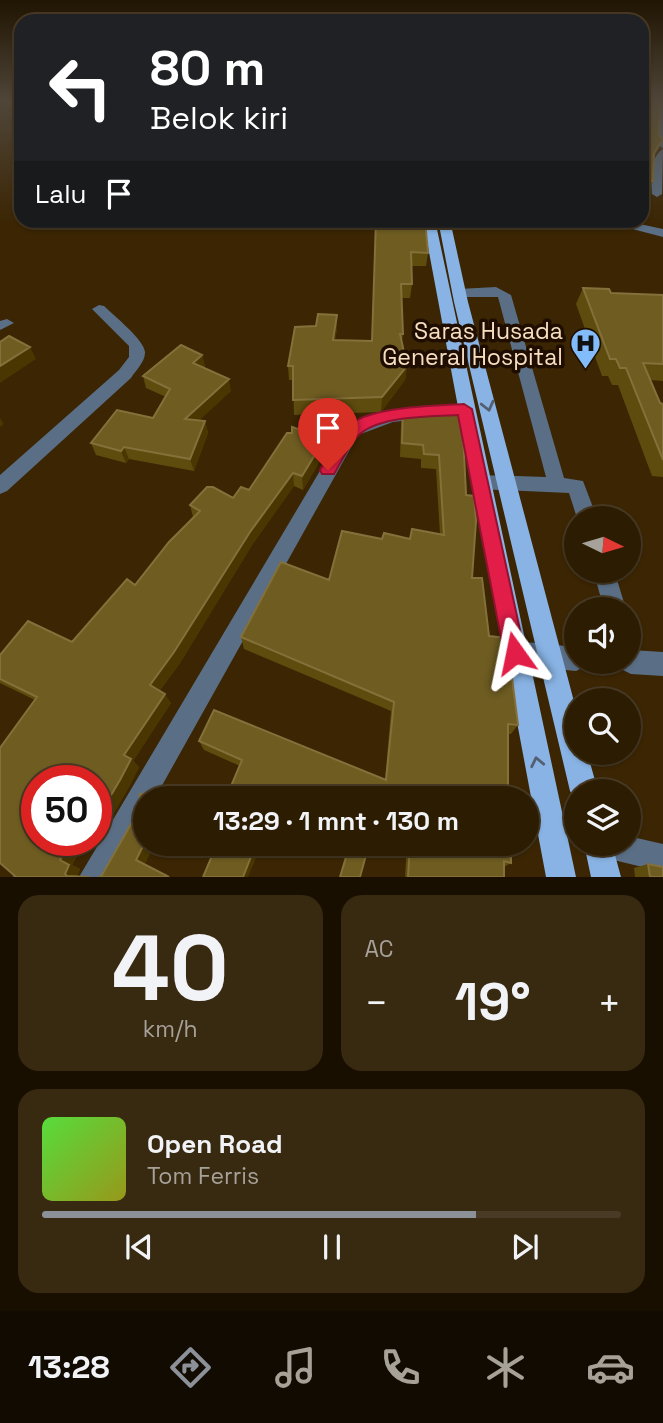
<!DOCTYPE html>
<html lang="id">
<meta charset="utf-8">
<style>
body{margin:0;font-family:"Space Grotesk",sans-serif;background:#382911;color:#f1f3f6;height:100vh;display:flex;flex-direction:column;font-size:26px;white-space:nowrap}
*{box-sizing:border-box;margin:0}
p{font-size:23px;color:#a6a199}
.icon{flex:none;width:38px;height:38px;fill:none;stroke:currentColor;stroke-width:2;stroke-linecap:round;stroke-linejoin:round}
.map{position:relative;height:877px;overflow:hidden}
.panel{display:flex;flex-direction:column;gap:18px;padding:18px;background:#180f01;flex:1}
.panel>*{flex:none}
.top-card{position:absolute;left:14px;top:14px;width:635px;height:214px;border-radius:21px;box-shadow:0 2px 5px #0004,0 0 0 2px #483a24;background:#202124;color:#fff;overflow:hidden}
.needle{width:46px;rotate:95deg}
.buttons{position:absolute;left:564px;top:506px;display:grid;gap:14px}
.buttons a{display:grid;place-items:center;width:77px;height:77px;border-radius:50%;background:#2c1c02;box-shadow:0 2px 5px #0004,0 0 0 2px #483a24;font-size:35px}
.speed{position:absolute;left:21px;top:765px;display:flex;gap:14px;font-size:35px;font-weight:700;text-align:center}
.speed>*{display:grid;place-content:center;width:91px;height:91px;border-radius:50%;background:#2c1c02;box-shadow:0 2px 5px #0004,0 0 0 2px #483a24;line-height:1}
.speed .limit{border:10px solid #d22;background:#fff;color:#111}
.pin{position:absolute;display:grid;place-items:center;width:60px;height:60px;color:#fff;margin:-72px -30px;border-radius:50% 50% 50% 0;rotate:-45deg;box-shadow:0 0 7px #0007}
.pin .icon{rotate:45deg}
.me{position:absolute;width:77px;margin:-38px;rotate:348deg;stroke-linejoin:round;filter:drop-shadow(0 0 5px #0008)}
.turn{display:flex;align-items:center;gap:24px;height:147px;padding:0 21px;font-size:32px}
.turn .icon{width:91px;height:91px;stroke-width:2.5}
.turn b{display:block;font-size:49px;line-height:60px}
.then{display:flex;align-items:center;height:66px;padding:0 21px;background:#0003;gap:14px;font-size:26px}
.big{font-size:52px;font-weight:700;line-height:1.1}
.panel .tile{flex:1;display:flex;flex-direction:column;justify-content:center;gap:10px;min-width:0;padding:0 24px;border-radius:21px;background:#382911}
.panel .dial{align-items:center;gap:0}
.dial b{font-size:91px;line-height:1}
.song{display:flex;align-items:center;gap:21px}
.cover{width:84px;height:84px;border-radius:10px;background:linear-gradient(135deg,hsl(110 70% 55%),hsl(60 70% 35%))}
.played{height:7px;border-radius:4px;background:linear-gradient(90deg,#8c9099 75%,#483a24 75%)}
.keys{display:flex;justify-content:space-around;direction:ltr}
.heat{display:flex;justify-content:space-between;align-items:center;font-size:38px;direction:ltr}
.panel .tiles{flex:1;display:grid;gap:18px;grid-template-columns:1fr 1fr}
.tile:last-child{grid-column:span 2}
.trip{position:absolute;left:133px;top:786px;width:406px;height:70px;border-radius:35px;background:#2c1c02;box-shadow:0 2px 5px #0004,0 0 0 2px #483a24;font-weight:700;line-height:70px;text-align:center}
.dock{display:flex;height:112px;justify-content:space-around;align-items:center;background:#120b01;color:#a6a199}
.dock .icon{width:49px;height:49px}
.dock .selected{color:#8c9099}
.dock b{font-size:32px;color:#f1f3f6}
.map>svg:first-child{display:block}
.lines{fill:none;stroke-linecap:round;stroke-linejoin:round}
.minor{fill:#5a6f86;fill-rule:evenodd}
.major{fill:#88b3e4;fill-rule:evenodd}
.wall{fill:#5e4c0e}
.shaded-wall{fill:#493601}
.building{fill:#6e5c21;stroke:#84703a;stroke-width:2}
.oneway{stroke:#546072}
.route{fill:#e11d48;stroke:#92132f;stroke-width:2}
.labels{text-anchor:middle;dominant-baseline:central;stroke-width:7;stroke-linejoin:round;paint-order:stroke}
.poi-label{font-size:23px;fill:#f8dfc2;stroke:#1f0e00;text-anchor:end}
</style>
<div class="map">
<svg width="663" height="877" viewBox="0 0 663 877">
<rect width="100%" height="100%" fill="#3b2503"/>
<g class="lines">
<path class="minor" d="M658,102h5v46l-5,-3z
M663,149l-1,45 -5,3 -5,-3c-1,-15 -3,-36 11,-45z
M598,220h23l42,9v8z
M496,287l15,8 53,183 19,3 14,37h-20l-8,-25 -90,-4 -7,-2 -2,-5 2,-5 7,-2 67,2 -48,-180h-39l-7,-4 7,-4z
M99,305l5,1c9,9 42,35 41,47 0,9 -10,18 -14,25l-124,113 -7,3v-19l119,-105 10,-13v-11l-37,-37z
M7,319l7,4 -14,7v-9z
M465,403l6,2 2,4 -2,4 -78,9 -35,13 -203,363h-10v17l-35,62h-31l267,-450 47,-17z
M593,570h21l12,39h-22z
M515,641l61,6v15h11l-3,5 -8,4 -61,-6 -8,-4 -4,-8 4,-8z
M631,650l32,2v24l-32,-2 -8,-4 -4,-8h9v-11z
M628,836l35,8v28l-74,-18 -4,-10h43z"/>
<path class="major" d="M423,220h12l141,657h-30z
M438,220h12l18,82 108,407v43h11l11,39h-22v10l-6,-10 -116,-489z
M584,844h28l9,33h-30z"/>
</g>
<path class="wall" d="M642,102l17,34 4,4 -9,17 -1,24 -4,10 -7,-1z
M376,220l52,33 -2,13h-15l1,18 -2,14h-9l2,36 -1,7 5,25 -2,14 -24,32 -87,3 -1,-35h-4l-1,-14 49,-37 -2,11 37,1z
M490,220h48l-2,8h-36l-3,-7z
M583,288l28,5 52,2v86l-13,-1 10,23 3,1v73l-11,-1 -34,-91h-6l-4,-9h-6l-26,-72z
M202,355l3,12 -1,1 27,23 -32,29 6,1 3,12 -14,38 -65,-12 -3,4 -30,-8 -5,-12 62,-25 13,-21 -20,-9 -3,-12z
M403,410l59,3 10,165 46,147 -7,9h-3v64l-268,-32 -36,-16 -5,-9 186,39 6,-69 -147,-62 -3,-12 88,-57 53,-41h28l30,-5 -4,-65 -15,-1v-9l-21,-2 1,-33z
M325,438v14l-22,38 -9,-4 -42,59 -72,118 -20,27 11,13 -38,58 6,6 -10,20 -18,31 -7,-5 -8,12v-45l-24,85 8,4 -3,7 14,1h-77l21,-177 -35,-17v-28l72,-13 63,-57 58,-68 -3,-12 43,-7 16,-8z
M316,844h53l-20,4z
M407,844h104v19l-7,4v10h-99z
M648,864l15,13h-28l-1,-9z"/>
<path class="shaded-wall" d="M337,315v14l-4,25v-14z
M30,347l6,12 -36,24v-17z
M202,355l3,12 -9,8 -3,-12z
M407,366l-2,14 -24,32 1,-15z
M229,379l2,12 -43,40 -3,-12z
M0,418l4,6 -4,3z
M205,421l3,12 -14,38 -4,-12z
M325,438v14l-22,38 -1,-14z
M124,447l5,12 -3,4 -5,-12z
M293,473l1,13 -42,59 -72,118 -24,32 -6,-10 100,-153z
M165,694l6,9 -38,58 6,6 -10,20 -18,31 -10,-6 23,-57z
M96,808l8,5 -8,12z
M73,840h14l-15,25 8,4 -3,8 -10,-1 -2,-2 -5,-14z
M145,842v2h10l-10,20 -9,-4z
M256,844h6l-14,33h-5z"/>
<path class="building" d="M642,102h17v34l4,3 -9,14 -1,28 -11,-2z
M376,220h49l3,33 -17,-1 1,32h-11l2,50h-3l7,32 -25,31 -89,3v-34h-5l7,-39 21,-1 2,-12 19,1 -4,25 39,1z
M583,288l26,1 2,4 52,2v69l-20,-1 17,40 3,1v56l-37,-92h-6l-4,-9h-6z
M9,336l21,11 -30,19v-24z
M181,345l21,10 -9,8 36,16 -44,40 20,2 -15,38 -66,-12 -3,4 -30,-8 26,-33 36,8 17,-29 -27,-13z
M417,408l45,5 4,82 8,1 2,25 -4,57h10l7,58 18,2 11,87 -10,-1v74h-282l16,-38 -43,-19 15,-31 172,70 8,-78 -153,-65 40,-75 48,18 13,-49 40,8 2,-6 26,6 2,-10 32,6 -5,-80 -15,-1 -1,-9 -21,-2 1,-33z
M292,427l33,11 -23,38 -9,-3 -43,59 -76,120 -24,33 15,9 -41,61 7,4 -11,21 -19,32 -5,-4v-28h-59v60h36l-13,20 9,5 -4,9 2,2 23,1h-76l1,-1 -15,-13v-115l37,-51 -37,-18v-24l28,-34 44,21 55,-63 8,6 34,-43 31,-31 -10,-6 17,-18h6l20,11 8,-11 8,3 38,-57h5z
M140,794h7l8,4h-10v44l-9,18 33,17h-70l3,-2 37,-65z
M217,844h39l-13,33h-40z
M349,844h20l-9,33h-20l10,-33z
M410,844h101v19l-7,-2v16h-96z
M648,864l15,3v10h-13z"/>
<defs><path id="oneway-chevron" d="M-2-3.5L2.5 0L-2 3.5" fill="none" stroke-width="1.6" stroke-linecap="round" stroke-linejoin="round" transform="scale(1.75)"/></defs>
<g class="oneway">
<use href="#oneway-chevron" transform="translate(488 406) rotate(76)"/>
<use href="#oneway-chevron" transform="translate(537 762) rotate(-102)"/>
</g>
<linearGradient id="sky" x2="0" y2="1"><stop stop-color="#201402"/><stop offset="0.45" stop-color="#4f4639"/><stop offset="1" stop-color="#4f4639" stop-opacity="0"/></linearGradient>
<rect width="663" height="225" fill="url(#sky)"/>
<path class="route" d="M464,404l8,5 53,244 -3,7 -7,3 -8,-3 -3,-7 -46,-238c-27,2 -82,0 -101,22 -9,10 -16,25 -23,37h-12l-2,-4c7,-13 16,-32 27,-43 21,-21 88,-21 117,-23z"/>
<defs>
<symbol id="hospital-pin" viewBox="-11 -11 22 30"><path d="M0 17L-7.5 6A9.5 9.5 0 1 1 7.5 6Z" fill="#83bcfb" stroke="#1f0e00"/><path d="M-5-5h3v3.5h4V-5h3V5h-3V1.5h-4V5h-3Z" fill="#111"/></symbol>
</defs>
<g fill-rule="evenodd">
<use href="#hospital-pin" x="568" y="326" width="35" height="47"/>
</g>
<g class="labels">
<g class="poi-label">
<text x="563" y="331">Saras Husada<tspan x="563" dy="26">General Hospital</tspan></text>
</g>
</g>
</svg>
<div class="buttons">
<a><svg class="needle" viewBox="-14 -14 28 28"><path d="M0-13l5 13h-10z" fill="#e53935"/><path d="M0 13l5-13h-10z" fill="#a6a199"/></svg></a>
<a><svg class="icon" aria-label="sound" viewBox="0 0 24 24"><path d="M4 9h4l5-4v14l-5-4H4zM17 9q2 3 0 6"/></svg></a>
<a><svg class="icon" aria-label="search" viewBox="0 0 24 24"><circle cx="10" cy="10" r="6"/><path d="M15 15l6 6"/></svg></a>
<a><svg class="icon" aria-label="layers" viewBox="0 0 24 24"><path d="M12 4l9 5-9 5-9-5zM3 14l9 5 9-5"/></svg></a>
</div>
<div class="speed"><div class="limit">50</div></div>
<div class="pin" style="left:328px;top:470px;background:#d93025"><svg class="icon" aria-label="arrive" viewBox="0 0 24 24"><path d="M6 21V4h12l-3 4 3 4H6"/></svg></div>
<svg class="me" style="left:515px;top:653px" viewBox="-20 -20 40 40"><path d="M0-17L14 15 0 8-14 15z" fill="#e11d48" stroke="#fff" stroke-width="4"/></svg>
<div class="trip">13:29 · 1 mnt · 130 m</div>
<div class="top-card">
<div class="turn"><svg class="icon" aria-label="left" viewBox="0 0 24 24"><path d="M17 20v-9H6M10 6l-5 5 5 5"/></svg><div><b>80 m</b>Belok kiri</div></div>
<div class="then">Lalu<svg class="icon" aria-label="arrive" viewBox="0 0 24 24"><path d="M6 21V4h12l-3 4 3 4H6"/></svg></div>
</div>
</div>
<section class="panel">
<div class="tiles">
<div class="tile dial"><b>40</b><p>km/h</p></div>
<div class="tile"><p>AC</p>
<div class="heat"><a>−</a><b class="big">19°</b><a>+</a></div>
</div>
<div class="tile">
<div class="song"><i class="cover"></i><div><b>Open Road</b><p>Tom Ferris</p></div></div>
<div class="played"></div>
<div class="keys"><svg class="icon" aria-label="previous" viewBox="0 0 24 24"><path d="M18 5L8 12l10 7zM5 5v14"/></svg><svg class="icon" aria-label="pause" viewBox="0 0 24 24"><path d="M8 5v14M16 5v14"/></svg><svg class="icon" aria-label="next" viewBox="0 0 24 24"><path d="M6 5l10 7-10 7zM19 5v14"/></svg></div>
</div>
</div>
</section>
<nav class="dock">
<b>13:28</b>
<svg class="icon selected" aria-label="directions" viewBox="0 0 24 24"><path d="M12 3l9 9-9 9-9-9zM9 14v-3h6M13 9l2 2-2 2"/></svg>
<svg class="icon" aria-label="music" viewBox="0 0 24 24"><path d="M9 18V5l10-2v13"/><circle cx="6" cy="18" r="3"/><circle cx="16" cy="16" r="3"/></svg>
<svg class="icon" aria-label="phone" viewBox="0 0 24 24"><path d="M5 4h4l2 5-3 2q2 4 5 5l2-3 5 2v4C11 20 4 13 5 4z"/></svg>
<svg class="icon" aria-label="climate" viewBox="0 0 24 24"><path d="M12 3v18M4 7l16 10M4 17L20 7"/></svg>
<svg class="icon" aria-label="car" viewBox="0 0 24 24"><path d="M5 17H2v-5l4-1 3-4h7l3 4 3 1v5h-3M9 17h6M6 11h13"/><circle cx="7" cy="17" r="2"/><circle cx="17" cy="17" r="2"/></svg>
</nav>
